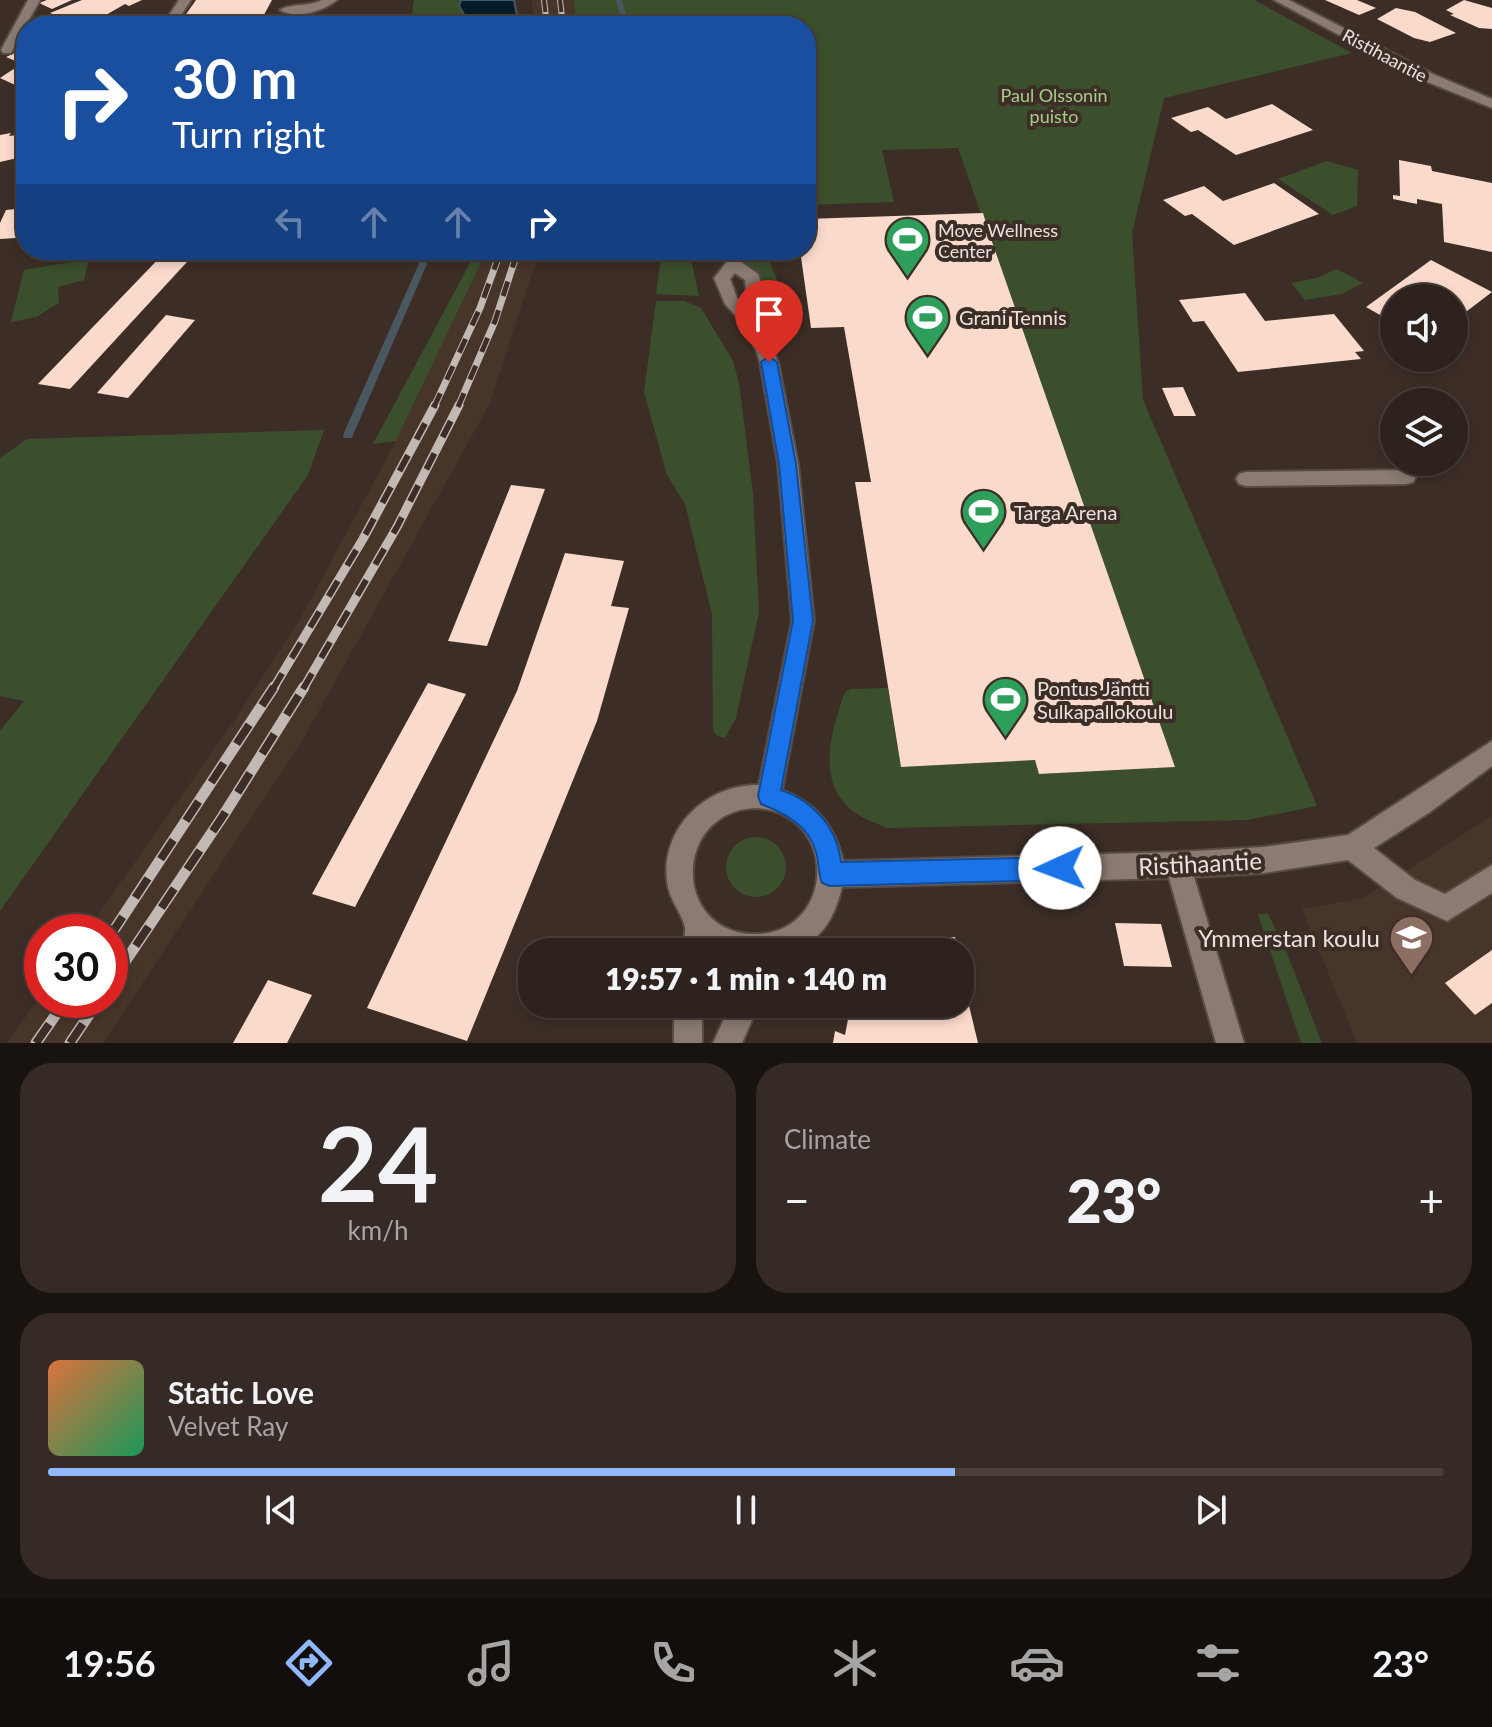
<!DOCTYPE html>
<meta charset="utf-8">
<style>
body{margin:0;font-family:Lato,sans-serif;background:#352a26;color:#f1f3f6;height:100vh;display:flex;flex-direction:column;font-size:30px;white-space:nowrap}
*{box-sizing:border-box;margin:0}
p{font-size:26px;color:#a7a4a4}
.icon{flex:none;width:44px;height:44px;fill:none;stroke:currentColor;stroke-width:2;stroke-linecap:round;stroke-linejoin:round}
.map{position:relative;height:1043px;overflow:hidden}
.side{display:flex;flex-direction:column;gap:20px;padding:20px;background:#191310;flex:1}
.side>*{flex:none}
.hud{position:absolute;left:16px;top:16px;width:800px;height:244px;border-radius:32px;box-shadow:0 4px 12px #0003,0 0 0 2px #483f3b;background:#1a4fa0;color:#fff;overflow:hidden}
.buttons{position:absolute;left:1380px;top:284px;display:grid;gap:16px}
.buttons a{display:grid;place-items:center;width:88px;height:88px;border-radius:50%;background:#2d221d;box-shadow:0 4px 12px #0003,0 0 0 2px #483f3b;font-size:40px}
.speed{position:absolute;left:24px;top:914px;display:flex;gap:16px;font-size:40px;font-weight:700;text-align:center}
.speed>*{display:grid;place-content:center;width:104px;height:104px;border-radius:50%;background:#2d221d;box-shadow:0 4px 12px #0003,0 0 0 2px #483f3b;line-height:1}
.speed .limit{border:12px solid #d22;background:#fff;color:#111}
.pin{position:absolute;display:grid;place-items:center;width:68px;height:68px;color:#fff;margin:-82px -34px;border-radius:50% 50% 50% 0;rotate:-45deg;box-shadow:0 0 8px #0007}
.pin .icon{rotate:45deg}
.me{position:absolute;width:88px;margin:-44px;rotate:268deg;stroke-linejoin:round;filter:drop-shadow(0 0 6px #0008)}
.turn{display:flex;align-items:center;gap:28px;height:168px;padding:0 24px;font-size:36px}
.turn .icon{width:104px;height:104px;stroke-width:2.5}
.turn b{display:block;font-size:56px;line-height:68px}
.lanes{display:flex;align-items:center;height:76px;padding:0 24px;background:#0003;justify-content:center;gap:40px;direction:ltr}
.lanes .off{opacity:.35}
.big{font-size:60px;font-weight:800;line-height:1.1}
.side .card{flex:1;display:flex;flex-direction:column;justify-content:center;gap:12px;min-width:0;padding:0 28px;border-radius:32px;background:#352a26}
.side .dial{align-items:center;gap:0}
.dial b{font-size:104px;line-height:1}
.song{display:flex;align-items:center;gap:24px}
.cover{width:96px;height:96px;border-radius:12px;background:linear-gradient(135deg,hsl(20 70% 55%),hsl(150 70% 35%))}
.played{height:8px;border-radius:4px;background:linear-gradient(90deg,#8fb8fd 65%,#483f3b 65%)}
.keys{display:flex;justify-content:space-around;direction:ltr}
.heat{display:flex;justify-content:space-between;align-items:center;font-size:44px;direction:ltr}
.side .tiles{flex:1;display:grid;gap:20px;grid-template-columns:1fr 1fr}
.card:last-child{grid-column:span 2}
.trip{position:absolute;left:518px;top:938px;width:456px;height:80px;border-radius:32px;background:#2d221d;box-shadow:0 4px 12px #0003,0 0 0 2px #483f3b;font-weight:800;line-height:80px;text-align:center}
.dock{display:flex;height:128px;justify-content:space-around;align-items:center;background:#120e0c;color:#a7a4a4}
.dock .icon{width:56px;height:56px}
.dock .on{color:#8fb8fd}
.dock b{font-size:36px;color:#f1f3f6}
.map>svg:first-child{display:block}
.built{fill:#48352a}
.green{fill:#3b4f2c}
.water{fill:#021c2a;stroke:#485760;stroke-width:2}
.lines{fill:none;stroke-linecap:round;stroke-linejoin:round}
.stream{fill:#485760;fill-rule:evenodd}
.building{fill:#fadacb}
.minor-casing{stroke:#574b45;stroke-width:4}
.minor{fill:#8b7b72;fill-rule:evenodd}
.rail-far3-casing{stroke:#c3b9b4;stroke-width:6}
.rail-far2-casing{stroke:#c3b9b4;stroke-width:7}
.rail-far1-casing{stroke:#c3b9b4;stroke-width:9}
.rail-casing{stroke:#c3b9b4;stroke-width:11}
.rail-far3{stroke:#3c2e27;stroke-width:4;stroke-dasharray:12;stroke-linecap:butt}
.rail-far2{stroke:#3c2e27;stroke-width:5;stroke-dasharray:15;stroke-linecap:butt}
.rail-far1{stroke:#3c2e27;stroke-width:6;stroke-dasharray:18;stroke-linecap:butt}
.rail{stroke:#3c2e27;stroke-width:8;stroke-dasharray:23;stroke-linecap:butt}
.route{fill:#1a73e8;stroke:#114b97;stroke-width:2}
.labels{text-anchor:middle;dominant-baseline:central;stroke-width:8;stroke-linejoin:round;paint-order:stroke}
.far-street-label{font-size:18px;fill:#ebe2dd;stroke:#3c2e27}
.far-park-label{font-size:18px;fill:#a7cd8a;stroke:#3c2e27}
.far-poi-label{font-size:18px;fill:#ebe2dd;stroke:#3c2e27;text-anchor:start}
.poi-label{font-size:20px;fill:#ebe2dd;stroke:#3c2e27;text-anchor:start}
.near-street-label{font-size:24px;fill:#ebe2dd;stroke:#3c2e27}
.near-poi-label{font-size:24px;fill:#ebe2dd;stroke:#3c2e27;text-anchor:end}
</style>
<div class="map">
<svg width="1492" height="1043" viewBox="0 0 1492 1043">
<rect width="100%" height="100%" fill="#3c2e27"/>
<path class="built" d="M532,0h42l2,26h-42z
M487,250h53l-51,155 -187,336 -199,302h-96l35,-49v6h68v-68h-24l150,-214 63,-97 97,-180z
M1492,816v227h-135l-55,-134 61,-11z"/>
<path class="green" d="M414,0h55l-3,26h-56z
M574,0h680l98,53 -188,45 -32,135 11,167 174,406 -70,14 -361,8c-9,-5 -20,-8 -29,-14 -43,-29 -26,-83 -12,-122l6,-3 37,-1 13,79 134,-7 4,14 136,-7 -217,-619 -76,2 12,52 -88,3v-179h-230z
M1327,161l31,9 -1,36 -24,9 -55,-36z
M477,250h10l-91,191 -23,3z
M662,250h27l10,46 -43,-2z
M738,250h27l13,32 -15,1 -14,-13z
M89,259l-5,21 -26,7 1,16 -23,14 -25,5 13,-52z
M1337,269l26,14 -21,11 -37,6 -14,-17 26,-5z
M656,301h28l17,7 32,53 6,22 14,111 6,118 -23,106 -11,20 -8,-2 -4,-5 -1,-117 -27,-110 -18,-29 -23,-83z
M324,430l-16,45 -308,436v-180l24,-30 -24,-5v-238l27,-19z
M726 867a30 30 0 1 1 60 0a30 30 0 1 1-60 0Z
M1258,914h10l17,34 37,95h-21z"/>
<path class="water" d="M461,0h53l5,25 -48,1 -12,-20z"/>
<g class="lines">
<path class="stream" d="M616,0h6l7,26h-6z
M425,250h8l-80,185 -1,3h-8l-1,-3z"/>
</g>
<path class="building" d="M47,0h25l-20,9 -13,-6z
M82,0h60l-13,6 -4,-2 -33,19 -11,2 -31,-12z
M196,0h76l-12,22h-11l2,-4 -58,5 3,-3h-14z
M1325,0h32l19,8 -17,7z
M1464,0l28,8v21l-13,-1 -29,-13 4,-1 -8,-4z
M1396,8l19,4 41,21 -26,9 -16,-4 -37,-19z
M26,48v12l-6,3 -14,-6z
M26,63v27l-26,-12 12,-8z
M1272,104l41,26 -77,25 -38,-25 -7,2 -20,-14 37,-11 18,12z
M11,133l-2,3 17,-2v22l-26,6v-27z
M1399,160l32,6 1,5 60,12v69l-48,-10 -2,-38 -25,-5v5l-24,-5v-4l7,1z
M1274,183l45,31 -85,31 -42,-31 -7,2 -22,-16 41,-14 19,15z
M26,208v7l-10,23 -16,1v-16l6,-13z
M983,213l7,23 185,531 -136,7 -4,-14 -134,7 -46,-285h16l-27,-155 -33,1 -11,-78h6v-31z
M167,250h31l-128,139 -32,-5z
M1431,260l61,32 -38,29v-23h-60v25l-28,-16z
M1245,293l20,28 69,-7 30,37 -9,1 6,7 -123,13 -34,-51 -11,1 -14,-22z
M166,315l29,5 -67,78 -31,-5z
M1183,387l13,29h-22l-12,-28z
M511,485l34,4 -58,157 -39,-5z
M565,553l59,8 -13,45 18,2 -32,113 -130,320 -100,-33 150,-317z
M428,683l38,11 -111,213 -43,-13z
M1115,923l46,1 11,43 -48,-1z
M955,937l3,15h-97l1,-5z
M1492,950v53l-17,12 -30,-32z
M960,968l18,75h-145l2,-12 10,4 6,-31h109z
M268,980l44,15 -25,48h-54z"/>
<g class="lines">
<defs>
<path id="minor" d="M28,0h12l-29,53h-8l-2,-3z
M179,0h12l-17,26h-12z
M322,0h15c-14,11 -41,20 -57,10 11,-7 29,-3 42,-10z
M1274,0h15l146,75 57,24v9l-67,-27z
M723,250h16l2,12 17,12 6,17 1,37 13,34 20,102 16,157 -32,169c34,13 53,36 61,71l335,-9 86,-5 84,-12 144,-94v25l-62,46 -56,36 41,32 30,14 47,-29v28l-45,28 -50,-23 -49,-38 -84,13 -70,4 50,166h-28l-47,-165 -327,9c-18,75 -61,65 -124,65l-9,-4 -1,4h-26c0,-7 4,-18 3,-25 -3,-14 -16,-27 -18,-46 -6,-54 40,-97 92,-96l33,-164 -14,-157 -18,-102 -11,-32 -24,-26 -11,-26 12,-15zM735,273l10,7 3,30 -11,-12 -7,-19zM755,808c86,4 81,129 -3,126 -80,-3 -79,-122 3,-126z
M1406,470l7,2 3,5 -3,5 -7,2 -160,2 -7,-2 -3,-5 3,-5 7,-2z
M674,1004h28v39h-28z
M731,1004h28l-17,39h-29z"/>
</defs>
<use href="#minor" class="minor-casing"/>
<use href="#minor" class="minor"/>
<defs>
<path id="rail-far3" d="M544,0l3,26
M560,0l3,26"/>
<path id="rail-far2" d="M434,407l46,-99 21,-58
M458,407l37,-86 23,-71"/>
<path id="rail-far1" d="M273,689l90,-150 72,-134
M303,689l94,-162 62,-122"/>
<path id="rail" d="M110,936l164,-249
M110,984l113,-168 81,-129
M36,1043l30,-43
M70,1043l29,-43"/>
</defs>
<use href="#rail-far3" class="rail-far3-casing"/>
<use href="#rail-far2" class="rail-far2-casing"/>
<use href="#rail-far1" class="rail-far1-casing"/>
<use href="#rail" class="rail-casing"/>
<use href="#rail-far3" class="rail-far3"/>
<use href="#rail-far2" class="rail-far2"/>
<use href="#rail-far1" class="rail-far1"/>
<use href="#rail" class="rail"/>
</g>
<path class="route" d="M769,356l8,6 19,102 17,157 -32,169c33,11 56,38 60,72l219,-5 8,3 3,8 -3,8 -8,4 -230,6 -8,-3c-4,-11 -3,-21 -6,-31 -7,-27 -32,-39 -55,-48l-3,-8 35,-175 -14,-157 -18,-102z"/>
<defs>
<symbol id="stadium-pin" viewBox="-11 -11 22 30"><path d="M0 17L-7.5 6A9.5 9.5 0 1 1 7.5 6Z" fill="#2e9e5b" stroke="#3c2e27"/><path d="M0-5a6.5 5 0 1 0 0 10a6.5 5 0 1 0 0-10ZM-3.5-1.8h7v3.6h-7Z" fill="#fff"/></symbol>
<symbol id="school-pin" viewBox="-11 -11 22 30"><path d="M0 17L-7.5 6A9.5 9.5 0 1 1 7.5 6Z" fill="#8d6e63" stroke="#3c2e27"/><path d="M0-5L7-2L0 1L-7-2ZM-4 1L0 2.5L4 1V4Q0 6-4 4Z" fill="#fff"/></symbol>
</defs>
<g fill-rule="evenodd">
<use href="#stadium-pin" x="882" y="214" width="51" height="69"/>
<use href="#stadium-pin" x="902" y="292" width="51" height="69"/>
<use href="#stadium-pin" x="958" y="486" width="51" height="69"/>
<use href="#stadium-pin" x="980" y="674" width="51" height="69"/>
<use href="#school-pin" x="1386" y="912" width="51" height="69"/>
</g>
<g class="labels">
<g class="far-street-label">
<text transform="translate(1385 55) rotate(28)">Ristihaantie</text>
</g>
<g class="far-park-label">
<text x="1054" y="95">Paul Olssonin<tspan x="1054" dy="21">puisto</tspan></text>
</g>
<g class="far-poi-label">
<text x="938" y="230">Move Wellness<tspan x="938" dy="21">Center</tspan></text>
</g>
<g class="poi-label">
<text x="959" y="317">Grani Tennis</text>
<text x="1014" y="512">Targa Arena</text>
<text x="1037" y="688">Pontus Jäntti<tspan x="1037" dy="23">Sulkapallokoulu</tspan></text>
</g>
<g class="near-street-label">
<text transform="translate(1200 863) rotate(-3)">Ristihaantie</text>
</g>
<g class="near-poi-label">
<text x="1380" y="937">Ymmerstan koulu</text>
</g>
</g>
</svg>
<div class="buttons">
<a><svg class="icon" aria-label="sound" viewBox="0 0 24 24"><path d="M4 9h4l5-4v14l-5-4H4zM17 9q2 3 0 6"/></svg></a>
<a><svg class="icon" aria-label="layers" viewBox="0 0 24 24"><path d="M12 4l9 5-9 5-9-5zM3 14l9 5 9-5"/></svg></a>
</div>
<div class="speed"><div class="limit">30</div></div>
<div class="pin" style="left:769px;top:362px;background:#d93025"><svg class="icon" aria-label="arrive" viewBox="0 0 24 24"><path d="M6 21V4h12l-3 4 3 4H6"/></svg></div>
<svg class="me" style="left:1060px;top:868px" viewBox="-20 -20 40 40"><circle r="19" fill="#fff"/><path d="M0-13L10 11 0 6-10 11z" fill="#1a73e8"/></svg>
<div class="trip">19:57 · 1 min · 140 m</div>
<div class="hud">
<div class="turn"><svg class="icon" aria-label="right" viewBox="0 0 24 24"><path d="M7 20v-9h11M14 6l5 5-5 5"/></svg><div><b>30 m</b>Turn right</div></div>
<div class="lanes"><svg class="icon off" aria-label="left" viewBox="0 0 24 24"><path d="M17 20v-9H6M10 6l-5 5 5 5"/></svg><svg class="icon off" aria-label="ahead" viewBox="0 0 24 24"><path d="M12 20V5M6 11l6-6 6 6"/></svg><svg class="icon off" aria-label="ahead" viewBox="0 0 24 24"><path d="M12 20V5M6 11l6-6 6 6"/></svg><svg class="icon" aria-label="right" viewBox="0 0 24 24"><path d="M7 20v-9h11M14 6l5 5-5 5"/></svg></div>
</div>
</div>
<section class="side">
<div class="tiles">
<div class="card dial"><b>24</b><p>km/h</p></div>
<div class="card"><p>Climate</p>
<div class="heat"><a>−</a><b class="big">23°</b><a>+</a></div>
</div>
<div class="card">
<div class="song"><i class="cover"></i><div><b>Static Love</b><p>Velvet Ray</p></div></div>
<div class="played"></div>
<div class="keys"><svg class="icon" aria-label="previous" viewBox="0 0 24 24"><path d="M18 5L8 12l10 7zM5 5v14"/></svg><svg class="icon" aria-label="pause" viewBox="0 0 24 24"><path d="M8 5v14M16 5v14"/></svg><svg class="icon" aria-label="next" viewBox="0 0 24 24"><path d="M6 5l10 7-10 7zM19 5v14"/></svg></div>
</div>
</div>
</section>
<nav class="dock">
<b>19:56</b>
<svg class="icon on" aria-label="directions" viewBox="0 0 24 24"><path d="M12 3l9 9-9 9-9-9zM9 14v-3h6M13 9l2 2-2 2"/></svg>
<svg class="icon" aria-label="music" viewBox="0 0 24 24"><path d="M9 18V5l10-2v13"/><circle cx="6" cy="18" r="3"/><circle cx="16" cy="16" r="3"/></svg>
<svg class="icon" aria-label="phone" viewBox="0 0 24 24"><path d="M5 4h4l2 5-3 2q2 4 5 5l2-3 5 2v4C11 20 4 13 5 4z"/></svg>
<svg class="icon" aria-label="climate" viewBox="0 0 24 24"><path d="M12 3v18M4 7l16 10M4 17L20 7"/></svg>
<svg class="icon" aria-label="car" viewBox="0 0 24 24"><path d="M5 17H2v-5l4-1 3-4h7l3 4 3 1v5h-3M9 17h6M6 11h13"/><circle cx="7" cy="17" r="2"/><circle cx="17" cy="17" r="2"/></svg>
<svg class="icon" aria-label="filters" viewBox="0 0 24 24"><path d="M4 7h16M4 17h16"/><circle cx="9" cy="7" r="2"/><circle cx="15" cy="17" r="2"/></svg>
<b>23°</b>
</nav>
